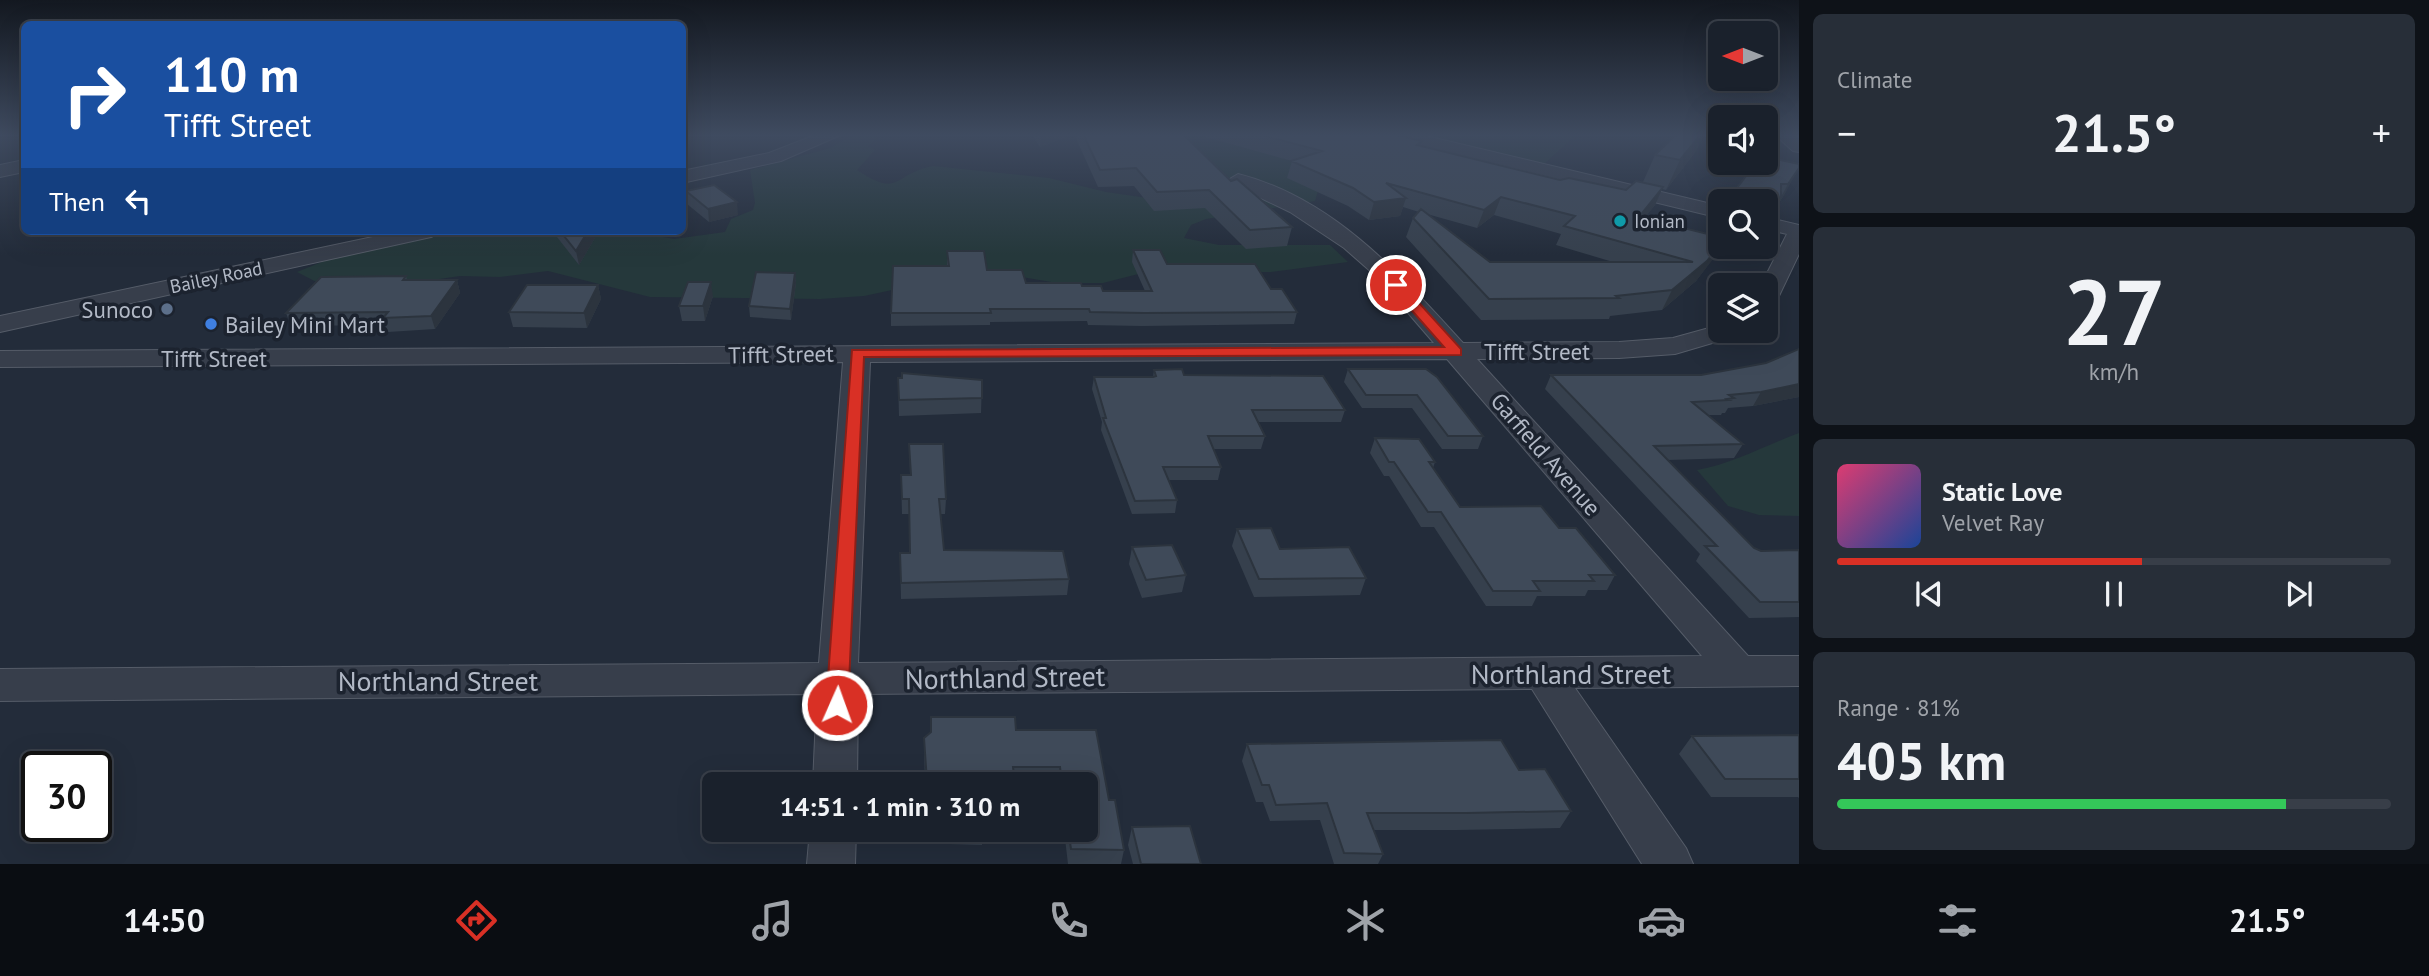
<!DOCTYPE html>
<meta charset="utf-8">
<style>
body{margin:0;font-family:"PT Sans",sans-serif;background:#272e38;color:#f1f3f6;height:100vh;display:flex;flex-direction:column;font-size:26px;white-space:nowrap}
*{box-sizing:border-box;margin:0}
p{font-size:23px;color:#9fa3a9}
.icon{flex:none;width:38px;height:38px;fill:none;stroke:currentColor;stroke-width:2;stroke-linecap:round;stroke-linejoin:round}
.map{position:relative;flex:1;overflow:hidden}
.side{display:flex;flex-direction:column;gap:14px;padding:14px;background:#0e1218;width:630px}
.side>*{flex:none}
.hud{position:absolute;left:21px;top:21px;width:665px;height:214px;border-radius:10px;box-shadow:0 7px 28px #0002,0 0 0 2px #383e48;background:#1a4fa0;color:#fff;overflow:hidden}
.needle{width:46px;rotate:270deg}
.buttons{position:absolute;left:1708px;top:21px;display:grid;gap:14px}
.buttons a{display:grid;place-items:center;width:70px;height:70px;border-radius:10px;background:#1a212c;box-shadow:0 7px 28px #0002,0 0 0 2px #383e48;font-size:35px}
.speed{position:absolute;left:21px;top:751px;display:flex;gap:14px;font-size:35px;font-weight:700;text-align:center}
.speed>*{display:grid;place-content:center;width:91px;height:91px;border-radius:50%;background:#1a212c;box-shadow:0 7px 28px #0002,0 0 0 2px #383e48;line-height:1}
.speed .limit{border:4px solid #111;border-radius:10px;background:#fff;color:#111}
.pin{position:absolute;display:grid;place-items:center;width:60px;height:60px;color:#fff;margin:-30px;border:4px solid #fff;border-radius:50%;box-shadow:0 2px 7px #0007}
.me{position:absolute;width:77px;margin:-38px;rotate:2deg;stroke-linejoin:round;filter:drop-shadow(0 0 5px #0008)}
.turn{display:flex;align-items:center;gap:24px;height:147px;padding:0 28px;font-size:32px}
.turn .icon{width:91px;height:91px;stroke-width:2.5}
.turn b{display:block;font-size:49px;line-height:60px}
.then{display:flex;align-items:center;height:66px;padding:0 28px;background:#0003;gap:14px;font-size:26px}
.big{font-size:52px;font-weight:700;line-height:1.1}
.side .widget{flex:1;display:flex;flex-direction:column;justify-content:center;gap:10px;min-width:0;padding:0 24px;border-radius:10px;background:#272e38}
.side .dial{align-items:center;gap:0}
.dial b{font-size:91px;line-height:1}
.song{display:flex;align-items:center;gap:21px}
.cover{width:84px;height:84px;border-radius:10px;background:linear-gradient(135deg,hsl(340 70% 55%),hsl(220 70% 35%))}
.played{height:7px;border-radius:4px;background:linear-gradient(90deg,#d93025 55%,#383e48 55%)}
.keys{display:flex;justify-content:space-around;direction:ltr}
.heat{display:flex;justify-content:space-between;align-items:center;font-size:38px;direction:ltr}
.charge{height:10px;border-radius:5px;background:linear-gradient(90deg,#34c759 81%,#383e48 0)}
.trip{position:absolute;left:702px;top:772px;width:396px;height:70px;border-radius:10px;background:#1a212c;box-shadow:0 7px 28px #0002,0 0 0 2px #383e48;font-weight:700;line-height:70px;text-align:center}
.menu{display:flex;height:112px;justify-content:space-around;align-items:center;background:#0a0d12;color:#9fa3a9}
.menu .icon{width:49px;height:49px}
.menu .active{color:#d93025}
.menu b{font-size:32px;color:#f1f3f6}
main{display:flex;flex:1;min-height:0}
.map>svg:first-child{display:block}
.green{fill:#25383b}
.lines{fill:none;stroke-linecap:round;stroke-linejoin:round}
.minor-casing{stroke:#555c68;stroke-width:2}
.minor{fill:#373e4b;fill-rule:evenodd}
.wall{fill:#36404d;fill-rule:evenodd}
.shaded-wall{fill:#2c343e}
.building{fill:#3f4a59;stroke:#2c343e;stroke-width:2}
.route{fill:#d93025;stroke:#8d1f18;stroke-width:2}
.culture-dot{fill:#0f9aa8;stroke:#1c232f;stroke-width:2.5}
.service-dot{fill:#5c6f8a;stroke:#1c232f;stroke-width:2.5}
.shop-dot{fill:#3f7fe0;stroke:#1c232f;stroke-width:2.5}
.labels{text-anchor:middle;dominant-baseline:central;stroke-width:7;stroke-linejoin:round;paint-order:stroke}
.far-poi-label{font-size:19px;fill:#b2b9c6;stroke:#1c232f;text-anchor:start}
.far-street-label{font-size:19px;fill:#b2b9c6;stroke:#1c232f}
.poi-label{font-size:23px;fill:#b2b9c6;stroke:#1c232f;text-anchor:end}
.street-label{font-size:23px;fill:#b2b9c6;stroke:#1c232f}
.near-street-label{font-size:28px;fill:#b2b9c6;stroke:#1c232f}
</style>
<main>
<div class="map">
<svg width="1799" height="864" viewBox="0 0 1799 864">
<rect width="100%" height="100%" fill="#232c3a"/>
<path class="green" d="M856,134h25l-13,12 7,4 -18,20c44,29 35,4 76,-4l116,12 57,14 104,15 -42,-73h84l41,11 25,46 -3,10 -109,18 -15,6 -7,13 35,7h111l18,17 -77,10h-125l-43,11h-46l-52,-9 -107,-1 -6,17 -28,6 -44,3 -170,-2 -102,-26 -48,6 -40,-1 -95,14 -35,-1 -33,-17 47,-19 104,-22h210v5l16,3 51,-7 6,-13 22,-9 2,-7 -5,-33 80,-22z
M1410,134h167l-32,29 -8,1z
M1799,433v83l-40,-1 -31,-9 -31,-36c35,-6 67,-24 102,-37z"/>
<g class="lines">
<defs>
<path id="minor" d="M818,134h25l-62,27 -99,22v-12l87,-18z
M1387,134h31l302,72v12l-330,-80z
M1774,134h20l5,4v14l-6,-1z
M24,160v12l-24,5v-12z
M1238,174c95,24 162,100 225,169l156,-1 54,-4 47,-13v6h20l-4,5 -61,18 -56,4 -142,1 271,297h51v30l-224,2 111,160 7,16h-51l-110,-175 -674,5 -1,90h-44l4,-90 -817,7v-32l819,-6 24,-301 -843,5v-16l1434,-8 -57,-66 -33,-29 -54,-36 -59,-28 -3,-4zM1447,359l255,297 -844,7 12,-301z
M1766,217l33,8v29l-21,44 -3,5 -9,2v-20h-5l26,-51 -21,-5z
M401,231h41l-11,6 -431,95v-16z
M810,830h46l-1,34h-48z"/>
</defs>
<use href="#minor" class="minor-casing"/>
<use href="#minor" class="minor"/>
</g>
<path class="wall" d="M1031,134h43l-34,13z
M1074,134h109l48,47 61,46 -5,19 -41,3 -41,-41 -51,3 -20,-25 -36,1z
M1195,134h198l29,7 -2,4 140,35 66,10 17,-8 12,-27 22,-21h27l-8,17 -30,39 -4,-1 -7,16 -11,13 63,16 9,-18 4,-6v37h31l-9,13 -25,-7 -21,28 -34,29 -52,6 -1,3 -128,1 -75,-83 7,-19 6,-6 -16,-5 -3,9 -31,4 -21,-14 -61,-28 5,-17zM1427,214l50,14 17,-13 67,19 -5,11 57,17h-123z
M1799,164l-15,31 -18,28v-22z
M686,191l52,24 -29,7 -22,-18z
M556,231h43l-20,34 -22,-28z
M1133,250l34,14 104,25 26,23 -3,12 -152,2 -54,-1 -1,-4 -97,1v3l-99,1v-13l56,-47v-15l40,19 39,13 56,3 21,5h42l-13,-29z
M795,273l1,10 -5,37 -41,-3 -1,-11z
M406,276l1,4h50l3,13 -25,36 -47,3 -3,-7 -94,1 -5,-13z
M598,285l3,14 -14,29 -74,-1 -4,-15z
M713,296l-8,25h-23l-3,-15z
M1799,349v48l-46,9 -25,2 -3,5h-3l-1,2h-13l35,29 -9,14 -66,2 86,88 7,3 38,-1v67l-50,1 -53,-57 4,-7 -155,-165 6,-14h150l65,-12z
M1348,369h78l57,67 -5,13h-36l-30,-41h-50l-18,-26z
M1154,370l30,5 161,35 -4,12h-83l7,14 -4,13h-48l8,18 -3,13h-49l8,20 -2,13 -43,1 -31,-84 1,-8 -10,-33 2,-12h59z
M898,378l84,2 -1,33 -82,3z
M1375,438l60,24 -2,6 27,39 99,21 56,47 -8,15h-19l-3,6h-48l-5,10h-46l-52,-79h-13l-32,-51h-5l-14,-23z
M909,444l37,55 -1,15h-4l3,36 125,29 -2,16 -166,4 -1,-46h9v-39h-7l-1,-39h9z
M1237,529l43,20 86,29 -6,17 -106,2 -22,-51z
M1132,547l54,28 -4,17 -40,6 -13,-34z
M931,717l85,13 93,70 15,50 -3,14h-53l-4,-34h21v-46h-27v-2h-133l-1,-29v-15l7,-5z
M1799,735v63l-1,-1h-87l-32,-43 13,-18z
M1247,744l272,26 52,41 -11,17 -103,2h-84l10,24 -5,10h-44l-14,-44 -50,1 -7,-19h-7l-14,-41z
M1132,827l69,37h-68l-5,-19z
M917,830h100v1l-34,-1 -1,15 -65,-2z"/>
<path class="shaded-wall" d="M1041,134h33l-34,13z
M1701,134h3l-8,17 -30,39 14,-30z
M1799,168l-15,27 -13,21 17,-32z
M1663,187l-8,18 -25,31 9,-19z
M1781,196l-15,27v-5z
M1501,197l-7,18 -17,13 7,-18z
M1406,198l-6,18 -31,4 5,-18z
M737,202l1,13 -29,7 -1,-13z
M588,231h11l-20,34 -3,-14z
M1720,244v3l-6,11 -18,23 -34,29 10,-20z
M795,273l1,10 -5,37 -1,-11z
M457,280l3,13 -25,36 -4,-13z
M711,282l2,14 -8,25 -2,-15z
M598,285l3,14 -14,29 -3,-15z
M1799,384v13l-46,9 8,-14z"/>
<path class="building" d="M1083,134h100l48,47 6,-2 55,48 -42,3 -41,-40 -52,2 -21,-24 -36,2z
M1258,134h135l29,7 -5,4 143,35 9,-2 57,12 10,-9 27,6 -24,30 81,20v7l-13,17 -35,29 -56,6 3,2 -130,1 -76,-81 8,-9 69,53h203l-129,-36 11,-10 -74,-19 -17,13 -98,-27 20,15 -32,4 -21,-14 -62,-27 31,-10z
M1677,134h24l-21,26 -25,-5z
M1766,157l33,7v4l-11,16h-7v12l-15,22v-17h-39l29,-38h10z
M714,185l23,17 -29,7 -22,-18z
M560,231h28l-12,20z
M1133,250h27l7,14h88l16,25h11l15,23 -153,1 -54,-1 -1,-3h-99l1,4h-100l2,-47h56l-2,-15h37l3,19h35l4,13h55l1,3h19l2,5h49z
M756,272l39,1 -5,36 -41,-3z
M406,276l-3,4h54l-26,36 -48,2 5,-6 -102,1 35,-36z
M688,282h23l-8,24h-24z
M527,285h71l-14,28 -75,-1z
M1799,349v35l-38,8 -32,3 5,3 -7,1 2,1 -37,2 51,42 -89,2 100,102 7,3 38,-1v52h-39l-55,-56h12l-166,-171h150l65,-12z
M1182,369l2,6 139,1 22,34h-93l13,26h-57l13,31h-58l14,33 -42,1 -32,-83h3l-12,-41h59l3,-1 -2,-6z
M1348,369h78l11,8 46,59h-35l-31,-41h-51z
M902,373l80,7v18l-83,2 -1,-22h4z
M1375,438l44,1 16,23h-6l31,45 81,-1 18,22h17l39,47h-26l5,6h-61l7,10h-47l-52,-79h-13l-34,-50h-5z
M909,444h34l3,55h-7l5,51 119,1 6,28 -168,4 -1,-30h10l-1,-54h-7l-1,-24h10z
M1271,528l9,21 69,-2 17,31 -107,1 -22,-50z
M1172,545l14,30 -40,5 -14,-33z
M931,717h84l1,13h80l13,70h6l9,50 -53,-1 -3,-19h17v-46h-23l-2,-17h-47l2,17h-97v-2h9l-3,-44 7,-6z
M1799,735v44h-74l-33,-43z
M1501,740l18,30 26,-1 26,42 -104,2h-100l16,41 -39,-1 -17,-50 -51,2 -7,-20h-7l-15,-41z
M1190,826l11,38h-60l-9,-37z
M945,830h38v1z"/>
<linearGradient id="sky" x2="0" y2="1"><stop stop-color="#131820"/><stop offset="0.53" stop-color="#3f4b60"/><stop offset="1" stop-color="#3f4b60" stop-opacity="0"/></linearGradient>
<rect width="1799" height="255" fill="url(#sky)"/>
<path class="route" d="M1392,283h9l60,66v6l-597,2 -16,348 -3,6 -8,3 -8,-3 -3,-6 26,-355 592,-3 -52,-59z"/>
<circle class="culture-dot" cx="1620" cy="221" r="7"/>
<circle class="service-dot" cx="167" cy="309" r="7"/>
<circle class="shop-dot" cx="211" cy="324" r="7"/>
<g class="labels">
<g class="far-poi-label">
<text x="1634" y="221">Ionian</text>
</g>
<g class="far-street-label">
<text transform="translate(216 277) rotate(-12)">Bailey Road</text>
</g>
<g class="poi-label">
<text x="153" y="309">Sunoco</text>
<text x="225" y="324" text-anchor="start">Bailey Mini Mart</text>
</g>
<g class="street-label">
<text x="1537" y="351">Tifft Street</text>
<text transform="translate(781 354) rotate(-1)">Tifft Street</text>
<text x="214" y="358">Tifft Street</text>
<text transform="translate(1546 454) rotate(49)">Garfield Avenue</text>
</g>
<g class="near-street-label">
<text x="1571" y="673">Northland Street</text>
<text transform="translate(1005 677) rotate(-1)">Northland Street</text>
<text x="438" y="680">Northland Street</text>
</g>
</g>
</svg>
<div class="buttons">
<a><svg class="needle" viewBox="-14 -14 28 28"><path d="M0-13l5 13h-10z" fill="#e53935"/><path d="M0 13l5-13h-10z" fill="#9fa3a9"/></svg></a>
<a><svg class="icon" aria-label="sound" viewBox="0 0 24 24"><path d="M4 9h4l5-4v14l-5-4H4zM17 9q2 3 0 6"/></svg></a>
<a><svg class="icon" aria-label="search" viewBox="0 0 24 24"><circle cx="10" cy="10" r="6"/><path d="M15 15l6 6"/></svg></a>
<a><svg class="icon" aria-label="layers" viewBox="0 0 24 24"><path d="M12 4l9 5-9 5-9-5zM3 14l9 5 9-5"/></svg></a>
</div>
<div class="speed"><div class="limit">30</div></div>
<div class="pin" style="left:1396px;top:285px;background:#d93025"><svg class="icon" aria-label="arrive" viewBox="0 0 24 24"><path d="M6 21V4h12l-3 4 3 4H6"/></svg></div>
<svg class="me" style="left:837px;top:705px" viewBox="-20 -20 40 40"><circle r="17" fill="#d93025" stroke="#fff" stroke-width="3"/><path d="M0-11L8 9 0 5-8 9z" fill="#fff"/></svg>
<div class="trip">14:51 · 1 min · 310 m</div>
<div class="hud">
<div class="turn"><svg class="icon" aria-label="right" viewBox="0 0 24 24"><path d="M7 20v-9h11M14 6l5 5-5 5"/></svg><div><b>110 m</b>Tifft Street</div></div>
<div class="then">Then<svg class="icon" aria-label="left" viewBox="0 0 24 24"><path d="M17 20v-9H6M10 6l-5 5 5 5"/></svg></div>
</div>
</div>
<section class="side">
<div class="widget"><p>Climate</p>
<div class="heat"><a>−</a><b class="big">21.5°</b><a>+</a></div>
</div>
<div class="widget dial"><b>27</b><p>km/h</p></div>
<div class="widget">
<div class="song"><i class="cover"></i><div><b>Static Love</b><p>Velvet Ray</p></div></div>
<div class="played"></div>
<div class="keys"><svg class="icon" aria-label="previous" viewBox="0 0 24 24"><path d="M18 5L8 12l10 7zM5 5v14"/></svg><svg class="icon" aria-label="pause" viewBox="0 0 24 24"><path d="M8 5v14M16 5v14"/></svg><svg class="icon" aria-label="next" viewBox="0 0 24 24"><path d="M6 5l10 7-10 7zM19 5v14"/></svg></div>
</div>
<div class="widget"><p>Range · 81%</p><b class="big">405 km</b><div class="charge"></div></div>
</section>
</main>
<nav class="menu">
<b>14:50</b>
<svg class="icon active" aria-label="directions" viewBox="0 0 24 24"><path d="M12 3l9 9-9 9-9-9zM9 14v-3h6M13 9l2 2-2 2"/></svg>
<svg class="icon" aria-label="music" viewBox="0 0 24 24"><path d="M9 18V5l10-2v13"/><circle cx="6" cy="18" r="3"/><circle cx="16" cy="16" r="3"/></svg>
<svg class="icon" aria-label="phone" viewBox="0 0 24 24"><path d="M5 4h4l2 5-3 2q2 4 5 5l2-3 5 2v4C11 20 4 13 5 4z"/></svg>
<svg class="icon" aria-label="climate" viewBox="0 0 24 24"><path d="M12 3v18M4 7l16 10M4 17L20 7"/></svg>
<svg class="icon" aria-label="car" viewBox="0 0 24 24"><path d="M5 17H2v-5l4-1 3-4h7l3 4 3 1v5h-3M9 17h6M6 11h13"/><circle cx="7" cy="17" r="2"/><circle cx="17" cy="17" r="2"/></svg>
<svg class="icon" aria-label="filters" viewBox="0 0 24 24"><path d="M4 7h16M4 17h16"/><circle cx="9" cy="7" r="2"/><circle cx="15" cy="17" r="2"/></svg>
<b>21.5°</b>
</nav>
